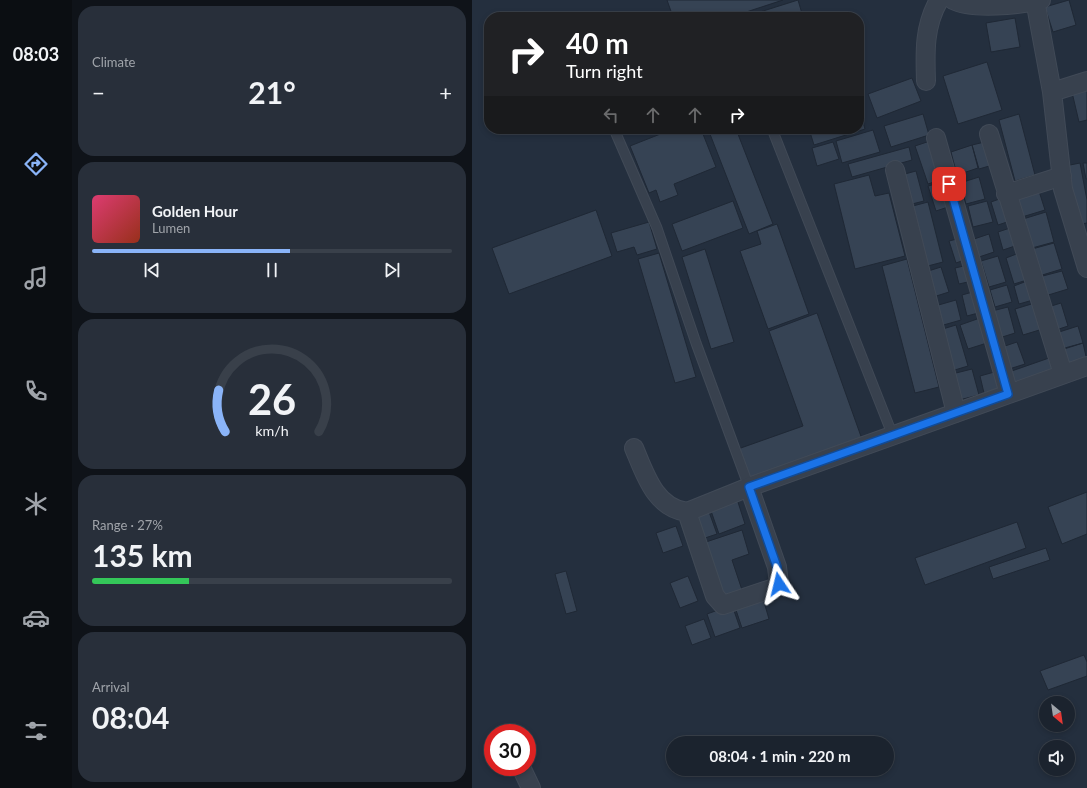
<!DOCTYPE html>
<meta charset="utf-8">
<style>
body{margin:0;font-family:Lato,sans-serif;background:#282f3a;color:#f1f3f6;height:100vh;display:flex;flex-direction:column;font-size:15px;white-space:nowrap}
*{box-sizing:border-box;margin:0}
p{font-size:13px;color:#a0a4aa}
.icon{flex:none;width:22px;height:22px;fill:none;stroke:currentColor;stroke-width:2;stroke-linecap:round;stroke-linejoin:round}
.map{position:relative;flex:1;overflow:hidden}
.sheet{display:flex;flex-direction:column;gap:6px;padding:6px;background:#0f1319;width:400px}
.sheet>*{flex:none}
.banner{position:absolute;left:12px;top:12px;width:380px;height:122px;border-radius:16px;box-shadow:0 2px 6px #0003,0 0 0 1px #39404a;background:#202124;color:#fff;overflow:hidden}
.needle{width:26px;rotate:151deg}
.buttons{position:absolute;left:567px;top:696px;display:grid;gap:8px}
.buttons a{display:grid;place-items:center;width:36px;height:36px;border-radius:50%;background:#1b232e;box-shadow:0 2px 6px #0003,0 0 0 1px #39404a;font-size:20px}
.speed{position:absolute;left:12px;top:724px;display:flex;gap:8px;font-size:20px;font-weight:700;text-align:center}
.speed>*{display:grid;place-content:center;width:52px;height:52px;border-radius:50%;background:#1b232e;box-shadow:0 2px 6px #0003,0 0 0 1px #39404a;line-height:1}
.speed .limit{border:6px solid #d22;background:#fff;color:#111}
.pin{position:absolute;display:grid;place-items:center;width:34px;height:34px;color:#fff;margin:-17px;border-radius:8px;box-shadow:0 2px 6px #0006}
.me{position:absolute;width:44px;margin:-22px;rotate:350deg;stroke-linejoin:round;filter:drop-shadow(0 0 3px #0008)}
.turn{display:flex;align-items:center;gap:14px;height:84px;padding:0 16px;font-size:18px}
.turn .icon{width:52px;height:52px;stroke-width:2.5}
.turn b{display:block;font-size:28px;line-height:34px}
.lanes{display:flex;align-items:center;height:38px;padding:0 16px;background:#0003;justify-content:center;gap:20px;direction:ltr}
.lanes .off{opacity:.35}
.big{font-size:30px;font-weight:700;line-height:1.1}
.sheet .tile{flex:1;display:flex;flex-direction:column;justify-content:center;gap:6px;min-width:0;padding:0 14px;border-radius:16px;background:#282f3a}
.sheet .dial{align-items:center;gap:0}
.dial svg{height:104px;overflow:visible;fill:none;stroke:#39404a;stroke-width:7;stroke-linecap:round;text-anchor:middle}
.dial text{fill:#f1f3f6;stroke:none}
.song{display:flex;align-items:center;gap:12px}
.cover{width:48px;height:48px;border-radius:6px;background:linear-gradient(135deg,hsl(340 70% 55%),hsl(10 70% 35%))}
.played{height:4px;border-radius:2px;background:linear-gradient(90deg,#8ab4f8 55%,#39404a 55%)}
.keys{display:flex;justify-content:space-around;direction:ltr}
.heat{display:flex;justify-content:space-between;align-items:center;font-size:22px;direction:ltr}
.charge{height:6px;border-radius:3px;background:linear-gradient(90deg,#34c759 27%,#39404a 0)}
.trip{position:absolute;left:194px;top:736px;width:228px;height:40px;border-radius:20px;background:#1b232e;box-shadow:0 2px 6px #0003,0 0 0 1px #39404a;font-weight:700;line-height:40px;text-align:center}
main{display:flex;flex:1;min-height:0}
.menu{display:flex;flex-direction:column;width:72px;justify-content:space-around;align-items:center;background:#0b0e12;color:#a0a4aa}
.menu .icon{width:28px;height:28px}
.menu .active{color:#8ab4f8}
.menu b{font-size:18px;color:#f1f3f6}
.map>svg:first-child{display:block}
.building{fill:#364354;stroke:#1f2835}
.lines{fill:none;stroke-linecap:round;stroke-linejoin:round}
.lane-casing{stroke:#414a57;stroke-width:11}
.street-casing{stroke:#414a57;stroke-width:20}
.lane{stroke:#38414e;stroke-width:9}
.street{stroke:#38414e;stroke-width:18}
.route-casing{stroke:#114b97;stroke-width:10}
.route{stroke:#1a73e8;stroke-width:7}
</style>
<main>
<nav class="menu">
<b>08:03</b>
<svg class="icon active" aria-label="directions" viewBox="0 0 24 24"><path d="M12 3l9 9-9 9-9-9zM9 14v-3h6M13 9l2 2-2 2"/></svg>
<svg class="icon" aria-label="music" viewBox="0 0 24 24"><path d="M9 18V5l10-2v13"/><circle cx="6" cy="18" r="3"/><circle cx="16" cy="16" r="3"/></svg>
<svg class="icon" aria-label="phone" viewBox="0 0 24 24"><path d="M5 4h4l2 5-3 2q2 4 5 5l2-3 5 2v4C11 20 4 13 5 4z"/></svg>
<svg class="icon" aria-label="climate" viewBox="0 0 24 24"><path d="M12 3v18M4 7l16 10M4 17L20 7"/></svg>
<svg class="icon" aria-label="car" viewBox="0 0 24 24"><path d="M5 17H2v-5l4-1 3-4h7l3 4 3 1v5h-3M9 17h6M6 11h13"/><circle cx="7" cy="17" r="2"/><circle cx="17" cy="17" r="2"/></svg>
<svg class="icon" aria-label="filters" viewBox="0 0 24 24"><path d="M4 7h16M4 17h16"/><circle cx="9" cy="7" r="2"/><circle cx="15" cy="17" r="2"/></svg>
</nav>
<section class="sheet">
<div class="tile"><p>Climate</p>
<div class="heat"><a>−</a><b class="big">21°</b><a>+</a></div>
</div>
<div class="tile">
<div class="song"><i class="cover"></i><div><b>Golden Hour</b><p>Lumen</p></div></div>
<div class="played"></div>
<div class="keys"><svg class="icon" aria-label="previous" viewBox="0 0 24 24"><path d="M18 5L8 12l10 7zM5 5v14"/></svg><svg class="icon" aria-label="pause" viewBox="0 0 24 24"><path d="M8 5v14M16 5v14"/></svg><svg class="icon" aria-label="next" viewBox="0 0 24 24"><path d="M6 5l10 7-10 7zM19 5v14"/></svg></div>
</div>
<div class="tile dial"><svg viewBox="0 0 100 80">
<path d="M14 69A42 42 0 1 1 86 69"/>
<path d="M14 69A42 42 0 0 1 9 37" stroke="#8ab4f8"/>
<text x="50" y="56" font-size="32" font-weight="700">26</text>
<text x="50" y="72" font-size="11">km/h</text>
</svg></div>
<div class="tile"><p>Range · 27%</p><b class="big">135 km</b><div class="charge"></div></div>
<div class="tile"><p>Arrival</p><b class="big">08:04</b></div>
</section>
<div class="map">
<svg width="615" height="788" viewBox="0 0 615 788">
<rect width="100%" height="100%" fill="#242f3e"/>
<path class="building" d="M195,0h116l-52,17h-58z
M326,0l5,17h-42l-1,-5z
M597,0l7,25 -23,7 -8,-25z
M543,18l5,29 -29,5 -5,-29z
M515,62l15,48 -44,14 -15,-48z
M440,78l9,23 -44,17 -9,-24z
M615,85v35l-8,2 -8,-34z
M387,108l6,21 -51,16 -5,-16h50z
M451,114l6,21 -38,12 -7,-21z
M547,114l16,61 -20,6 -16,-61z
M201,129h28l15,38 -42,17 4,11 -18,7 -4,-12 -7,3 -19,-47z
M236,129h28l37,95 -24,10z
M401,130l7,22 -38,11 -6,-22z
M458,141l13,38 -15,5 -13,-38z
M517,141l7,23 -17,5 -7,-24z
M361,142l6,17 -22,7 -5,-18z
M500,145l6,23 -21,7 -6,-23z
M437,147l3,13 -60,17 -4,-13z
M608,163l7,37v23l-11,2 -11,-59z
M611,163h4v16h-1z
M444,171l8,30 -16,4 -7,-30z
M397,175l6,21 14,-3 16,63 -50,13 -21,-85z
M507,177l6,22 -19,5 -6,-21z
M471,182l8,24 -15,5 -8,-25z
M566,188l7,22 -23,7 -7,-23z
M533,197l8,23 -15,5 -7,-23z
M261,201l10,27 -61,23 -10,-27z
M515,201l6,21 -20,5 -5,-21z
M456,202l15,60 -19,5 -15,-60z
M124,210l16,46 -103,38 -17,-46z
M574,212l8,30 -22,6 -9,-29z
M177,222l8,27 -20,6 -3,-8 -17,5 -6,-19z
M305,224l32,90 -41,15 -28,-78 21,-7 -4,-13z
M541,227l5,18 -15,5 -5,-18z
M517,234l5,18 -21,7 -5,-18z
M489,238l6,21 -11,4 -7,-22z
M582,243l8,26 -23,7 -7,-27z
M233,249l29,93 -23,7 -29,-92z
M187,253l37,124 -21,6 -37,-124z
M547,253l8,27 -13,4 -8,-26z
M526,256l8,26 -17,5 -8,-26z
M435,259l32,128 -24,6 -33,-127z
M496,265l4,16 -13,3 -4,-16z
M469,267l8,25 -19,6 -8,-25z
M590,271l6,18 -23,7 -6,-19z
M555,281l6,19 -14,4 -5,-18z
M535,285l5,17 -17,5 -5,-17z
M504,291l6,21 -15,4 -5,-21z
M484,300l5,20 -21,6 -5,-20z
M566,302l8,26 -23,7 -8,-26z
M589,303l7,23 -12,4 -8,-23z
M536,307l7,26 -19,6 -8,-27z
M345,313l46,129 -113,40 -12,-33 65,-23 -34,-95z
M508,318l7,25 -19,6 -8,-24z
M484,325l12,41 -20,6 -12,-41z
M606,326l5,17 -22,6 -5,-16z
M545,342l8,22 -19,6 -7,-22z
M611,343l4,18 -20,7 -6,-18z
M577,358l5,14 -43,15 -5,-14z
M500,369l7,26 -24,6 -7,-26z
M526,371l4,17 -18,5 -4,-17z
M615,492v42l-25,10 -14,-37z
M265,499l8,25 -26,10 -9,-26z
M236,509l9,25 -15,5 -9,-25z
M545,522l9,26 -101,37 -10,-27z
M204,526l7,20 -20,7 -7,-20z
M270,530l7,24 -17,6 10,30 -24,7 -18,-53z
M574,548l4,12 -57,19 -4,-12z
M94,571l11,40 -11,3 -11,-40z
M216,576l10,25 -18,7 -10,-25z
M290,595l7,24 -27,9 -8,-24z
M260,605l8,23 -25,9 -8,-23z
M232,619l7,19 -19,7 -7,-19z
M612,655l3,7v14l-39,14 -8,-19z"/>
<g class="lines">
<defs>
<path id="lane" d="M142,129l43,99 39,115 53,144
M302,134l119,302"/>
<path id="street" d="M481,0c19,10 67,5 88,0
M563,0l17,92 11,97 24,79
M454,81c-1,-29 -2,-55 13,-81
M580,92l35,-11
M517,134l74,240
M464,138l73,256
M423,170l61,243
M534,194l56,-18
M162,448c11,26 21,60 53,64l28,84 8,9 51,-17 5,-4 -2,-17 -28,-80
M215,512l62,-25 338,-121
M49,767l10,21"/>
</defs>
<use href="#lane" class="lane-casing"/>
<use href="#street" class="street-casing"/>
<use href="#lane" class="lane"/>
<use href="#street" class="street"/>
</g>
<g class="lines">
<defs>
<path id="route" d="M307,584l-2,-17 -28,-80 259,-93 -59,-210"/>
</defs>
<use href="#route" class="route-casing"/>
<use href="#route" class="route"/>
</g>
</svg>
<div class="buttons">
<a><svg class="needle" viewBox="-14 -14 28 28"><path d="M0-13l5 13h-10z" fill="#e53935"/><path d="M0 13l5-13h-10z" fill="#a0a4aa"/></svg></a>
<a><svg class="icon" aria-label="sound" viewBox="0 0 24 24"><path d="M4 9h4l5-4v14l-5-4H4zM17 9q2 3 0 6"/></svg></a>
</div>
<div class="speed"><div class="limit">30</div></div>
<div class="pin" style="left:477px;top:184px;background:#d93025"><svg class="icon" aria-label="arrive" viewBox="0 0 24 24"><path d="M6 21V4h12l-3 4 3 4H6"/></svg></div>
<svg class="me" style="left:307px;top:584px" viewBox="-20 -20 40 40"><path d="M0-17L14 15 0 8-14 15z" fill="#1a73e8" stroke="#fff" stroke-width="4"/></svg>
<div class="trip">08:04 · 1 min · 220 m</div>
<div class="banner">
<div class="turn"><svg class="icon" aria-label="right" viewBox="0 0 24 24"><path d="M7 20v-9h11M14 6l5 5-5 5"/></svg><div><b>40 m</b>Turn right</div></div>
<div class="lanes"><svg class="icon off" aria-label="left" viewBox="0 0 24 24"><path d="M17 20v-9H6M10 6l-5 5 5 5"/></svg><svg class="icon off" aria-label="ahead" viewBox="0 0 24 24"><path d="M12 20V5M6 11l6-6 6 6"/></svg><svg class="icon off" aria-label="ahead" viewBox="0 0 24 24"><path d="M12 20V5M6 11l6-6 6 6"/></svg><svg class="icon" aria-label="right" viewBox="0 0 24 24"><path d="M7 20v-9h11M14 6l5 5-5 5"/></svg></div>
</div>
</div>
</main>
